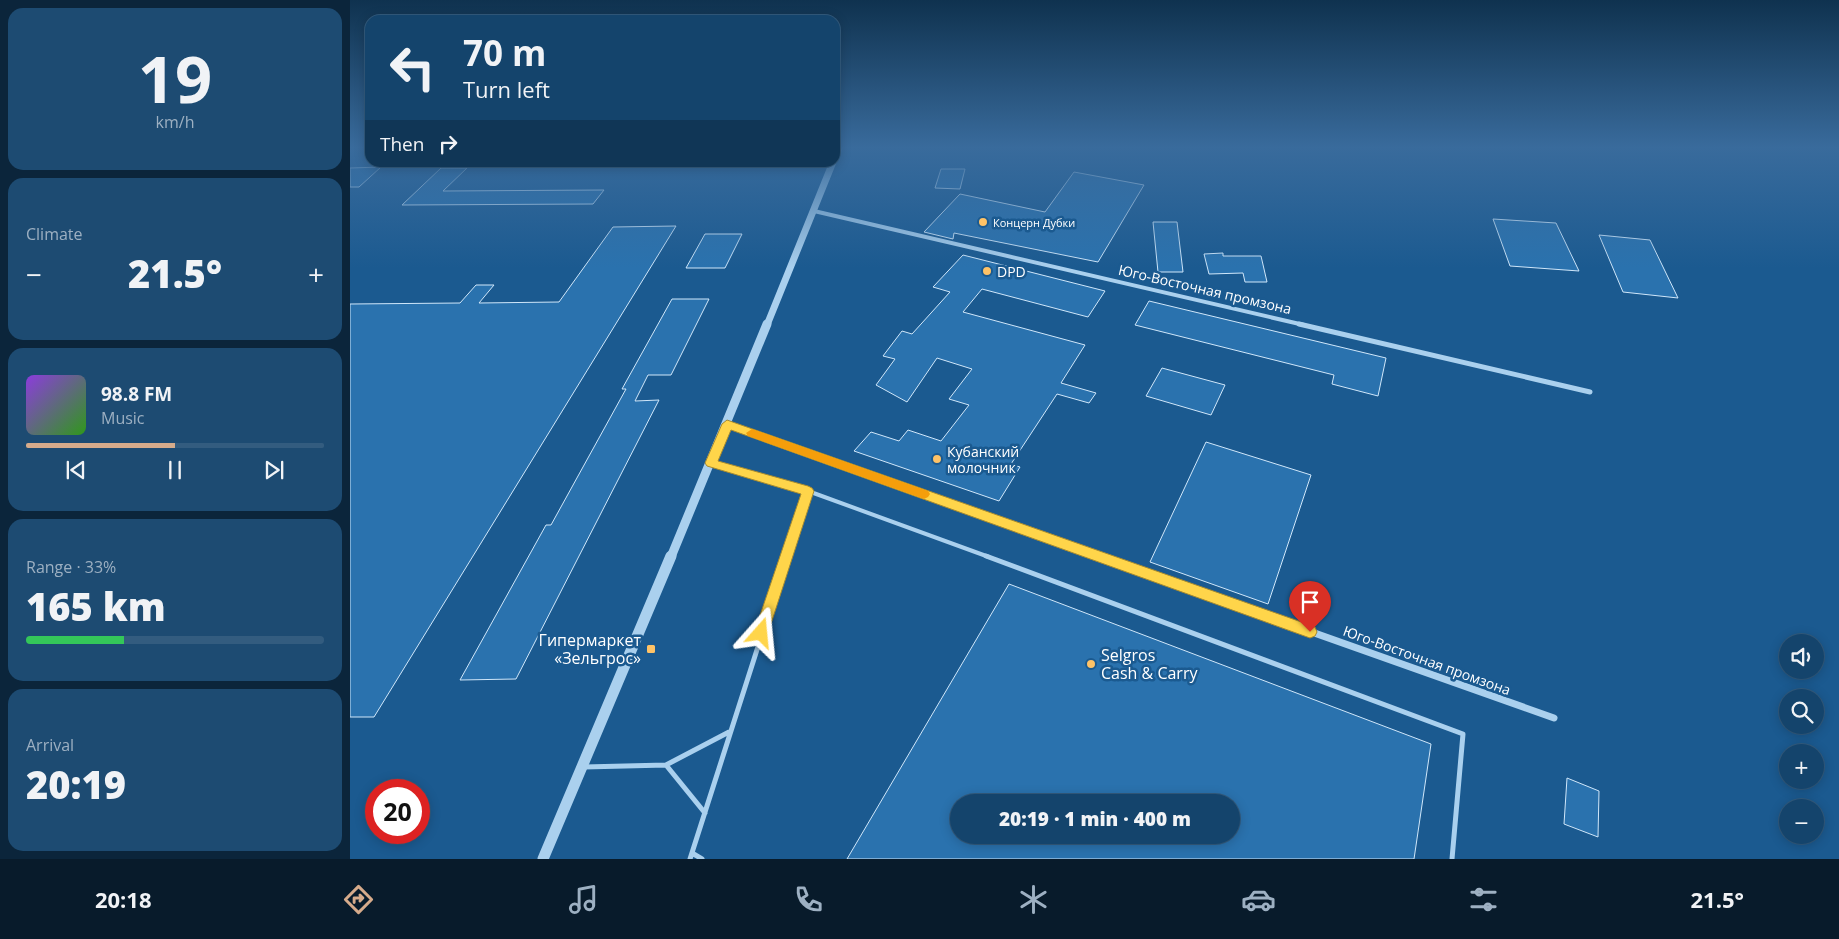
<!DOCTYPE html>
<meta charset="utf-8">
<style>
body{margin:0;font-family:"Open Sans",sans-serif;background:#1d4b72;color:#f1f3f6;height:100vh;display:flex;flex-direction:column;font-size:19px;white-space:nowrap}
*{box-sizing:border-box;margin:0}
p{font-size:16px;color:#9db0c2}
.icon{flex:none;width:28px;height:28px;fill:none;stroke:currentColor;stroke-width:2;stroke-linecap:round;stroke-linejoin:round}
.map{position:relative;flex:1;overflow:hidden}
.drawer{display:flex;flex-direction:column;gap:8px;padding:8px;background:#0b253b;width:350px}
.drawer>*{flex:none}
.guide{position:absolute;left:15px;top:15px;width:475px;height:152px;border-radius:15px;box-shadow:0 2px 12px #0003,0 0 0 1px #335c7f;background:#14446c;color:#f1f3f6;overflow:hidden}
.tools{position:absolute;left:1429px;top:634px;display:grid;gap:10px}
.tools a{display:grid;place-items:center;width:45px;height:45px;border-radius:50%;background:#14446c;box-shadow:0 2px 12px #0003,0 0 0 1px #335c7f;font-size:25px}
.speed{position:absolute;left:15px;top:779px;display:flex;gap:10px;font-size:25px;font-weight:700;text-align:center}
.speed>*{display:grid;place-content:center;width:65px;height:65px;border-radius:50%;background:#14446c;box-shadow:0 2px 12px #0003,0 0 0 1px #335c7f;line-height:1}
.speed .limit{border:8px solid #d22;background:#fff;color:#111}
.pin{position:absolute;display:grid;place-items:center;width:42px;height:42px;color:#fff;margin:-51px -21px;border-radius:50% 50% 50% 0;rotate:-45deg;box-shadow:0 0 5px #0007}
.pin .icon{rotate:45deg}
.me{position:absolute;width:55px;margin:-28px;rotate:18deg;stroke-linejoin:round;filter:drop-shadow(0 0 4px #0008)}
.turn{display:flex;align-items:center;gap:18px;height:105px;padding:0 15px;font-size:22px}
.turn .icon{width:65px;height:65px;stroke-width:2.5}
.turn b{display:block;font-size:35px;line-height:42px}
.then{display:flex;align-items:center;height:48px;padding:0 15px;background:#0003;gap:10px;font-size:19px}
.big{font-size:38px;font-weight:800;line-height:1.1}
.drawer .widget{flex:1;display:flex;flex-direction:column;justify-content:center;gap:8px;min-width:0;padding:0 18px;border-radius:15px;background:#1d4b72}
.drawer .dial{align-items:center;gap:0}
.dial b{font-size:65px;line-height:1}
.song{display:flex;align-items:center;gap:15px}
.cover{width:60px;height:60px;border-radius:8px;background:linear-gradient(135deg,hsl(270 70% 55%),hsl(110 70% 35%))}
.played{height:5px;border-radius:2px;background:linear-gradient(90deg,#d6ab8b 50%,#335c7f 50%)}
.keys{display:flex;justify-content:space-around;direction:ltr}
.heat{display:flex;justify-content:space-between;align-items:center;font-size:28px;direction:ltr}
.charge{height:8px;border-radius:4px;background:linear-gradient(90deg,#34c759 33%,#335c7f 0)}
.trip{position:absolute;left:600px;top:794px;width:290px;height:50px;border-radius:25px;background:#14446c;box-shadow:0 2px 12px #0003,0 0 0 1px #335c7f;font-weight:800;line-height:50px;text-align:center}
.tabs{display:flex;height:80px;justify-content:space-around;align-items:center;background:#081b2b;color:#9db0c2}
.tabs .icon{width:35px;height:35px}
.tabs .current{color:#d6ab8b}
.tabs b{font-size:22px;color:#f1f3f6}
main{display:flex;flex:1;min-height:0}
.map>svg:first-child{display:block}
.building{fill:#2a72ae;stroke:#d0e7fa;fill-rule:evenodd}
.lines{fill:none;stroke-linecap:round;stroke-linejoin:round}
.service-far1{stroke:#aad0ee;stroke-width:4}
.service{stroke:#aad0ee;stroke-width:5}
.minor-far2{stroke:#aad0ee;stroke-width:4}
.minor-far1{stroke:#aad0ee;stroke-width:5}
.minor{stroke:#aad0ee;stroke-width:7}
.tertiary-far2{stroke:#aad0ee;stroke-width:7}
.tertiary-far1{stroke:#aad0ee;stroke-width:9}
.tertiary{stroke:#aad0ee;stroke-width:11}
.route{fill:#ffd54a;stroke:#a68a30}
.slow{fill:#f59e0b}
.poi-dot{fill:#ffc367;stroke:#1b5a90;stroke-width:2}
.labels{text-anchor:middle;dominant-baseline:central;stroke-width:5;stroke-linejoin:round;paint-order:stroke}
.far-poi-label{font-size:11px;fill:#fff;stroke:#1b5a90;text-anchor:start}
.poi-label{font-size:14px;fill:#fff;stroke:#1b5a90;text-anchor:start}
.street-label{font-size:14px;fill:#fff;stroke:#1b5a90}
.near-poi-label{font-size:16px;fill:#fff;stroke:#1b5a90;text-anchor:end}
</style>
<main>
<section class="drawer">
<div class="widget dial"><b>19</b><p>km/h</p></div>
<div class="widget"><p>Climate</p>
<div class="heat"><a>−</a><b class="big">21.5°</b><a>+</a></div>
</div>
<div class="widget">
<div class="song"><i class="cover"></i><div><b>98.8 FM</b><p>Music</p></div></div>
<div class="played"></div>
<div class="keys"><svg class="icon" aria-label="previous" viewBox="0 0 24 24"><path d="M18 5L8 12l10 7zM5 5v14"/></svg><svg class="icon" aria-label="pause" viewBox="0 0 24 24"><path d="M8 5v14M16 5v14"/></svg><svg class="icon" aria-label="next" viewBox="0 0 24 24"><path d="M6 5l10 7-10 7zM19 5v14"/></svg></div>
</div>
<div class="widget"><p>Range · 33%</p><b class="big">165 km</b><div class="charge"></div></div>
<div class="widget"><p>Arrival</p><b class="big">20:19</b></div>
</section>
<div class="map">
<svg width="1489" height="859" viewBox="0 0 1489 859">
<rect width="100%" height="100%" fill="#1b5a90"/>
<path class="building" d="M31,167l-22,20h-9v-19z
M91,168h26l-24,23 161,-1 -11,14 -191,1z
M591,169h24l-5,20 -25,-1z
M724,172l70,13 -46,77 -144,-29 -1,6 -29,-7 36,-38 85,18z
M1143,219l63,4 23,48 -69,-5z
M803,222h24l6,50h-25z
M326,226l-302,491h-24v-413l110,-1 16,-18h18l-15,18 80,-1 54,-75z
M355,234h37l-17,34h-39z
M1249,235l51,5 28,58 -55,-6z
M873,253v3h38l6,26h-22l-2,-9 -34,1 -5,-20z
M613,255l142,36 -17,26 -106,-28 -19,23 122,33 -24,38 35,10 -7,10 -32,-9 -46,70 9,3 -21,34 -145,-50 17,-19 28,9 9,-11 33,11 28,-36 -20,-6 23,-30 -35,-11 -30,44 -31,-17 19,-26 -12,-3 19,-25 10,3 38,-42 -17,-5z
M322,299h37l-38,76h-23l-13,26 24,-1 -143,279 -56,1 86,-155h5l75,-136h-4z
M799,301l237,57 -8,38 -46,-12 2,-9 -199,-50z
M812,368l63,17 -14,30 -65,-19z
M856,442l105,33 -43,129 -118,-42z
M659,584l422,160 -17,115h-567zM609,802h272v33h-272z
M1217,778l32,13 -1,46 -34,-13z"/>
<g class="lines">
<path class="service-far1" d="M361,463l97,28 -22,66
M458,491l181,66"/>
<path class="service" d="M636,556l477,178 -11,125
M316,765l39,48
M234,767l82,-2 63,-33
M342,853l10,6
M340,859l97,-303"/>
<path class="minor-far2" d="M464,211l490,114"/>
<path class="minor-far1" d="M949,324l291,68
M377,424l374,133"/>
<path class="minor" d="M747,556l457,162"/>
<path class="tertiary-far2" d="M485,159l4,-11
M417,325l66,-163"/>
<path class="tertiary-far1" d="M321,557l96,-233"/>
<path class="tertiary" d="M193,859l128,-303"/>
</g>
<linearGradient id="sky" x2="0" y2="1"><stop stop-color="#0f324f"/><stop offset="0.55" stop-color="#396b9c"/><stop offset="1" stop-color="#396b9c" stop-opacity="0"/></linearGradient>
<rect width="1489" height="268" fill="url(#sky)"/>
<path class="route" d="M377,420l583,205 5,2 2,5 -2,4 -5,2 -579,-208 -13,31 90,25 4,2 2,3 -46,142 -2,5 -5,1 -5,-1 -2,-5 47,-139 -94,-28 -2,-3 17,-39z"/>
<path class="slow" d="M402,429l176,62 2,3 -2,3 -4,2 -176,-63 -2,-3z"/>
<g class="poi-dot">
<circle cx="633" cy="222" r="5"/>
<circle cx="637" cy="271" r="5"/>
<circle cx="587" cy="459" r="5"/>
<rect x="296" y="644" width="10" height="10" rx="2.5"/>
<circle cx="741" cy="664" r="5"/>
</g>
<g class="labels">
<g class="far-poi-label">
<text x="643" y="222">Концерн Дубки</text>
</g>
<g class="poi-label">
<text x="647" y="271">DPD</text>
<text x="597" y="451">Кубанский<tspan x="597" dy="16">молочник</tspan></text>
</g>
<g class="street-label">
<text transform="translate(855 289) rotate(13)">Юго-Восточная промзона</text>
<text transform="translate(1077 660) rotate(20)">Юго-Восточная промзона</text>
</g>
<g class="near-poi-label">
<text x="291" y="640">Гипермаркет<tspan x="291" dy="18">«Зельгрос»</tspan></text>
<text x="751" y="655" text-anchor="start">Selgros<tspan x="751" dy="18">Cash &amp; Carry</tspan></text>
</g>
</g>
</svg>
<div class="tools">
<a><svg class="icon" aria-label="sound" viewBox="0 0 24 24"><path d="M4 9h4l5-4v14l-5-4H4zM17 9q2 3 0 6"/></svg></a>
<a><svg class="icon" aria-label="search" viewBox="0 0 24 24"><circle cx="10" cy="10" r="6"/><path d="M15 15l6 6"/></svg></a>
<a>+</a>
<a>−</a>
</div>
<div class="speed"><div class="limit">20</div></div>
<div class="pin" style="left:960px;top:632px;background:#d93025"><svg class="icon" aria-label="arrive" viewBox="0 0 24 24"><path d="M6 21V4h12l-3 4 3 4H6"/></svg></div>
<svg class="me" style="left:411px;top:633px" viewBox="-20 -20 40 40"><path d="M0-17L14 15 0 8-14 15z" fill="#ffd54a" stroke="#fff" stroke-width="4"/></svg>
<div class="trip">20:19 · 1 min · 400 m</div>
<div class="guide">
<div class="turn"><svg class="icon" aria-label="left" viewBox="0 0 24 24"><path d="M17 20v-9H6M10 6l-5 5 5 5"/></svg><div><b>70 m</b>Turn left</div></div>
<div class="then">Then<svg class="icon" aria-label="right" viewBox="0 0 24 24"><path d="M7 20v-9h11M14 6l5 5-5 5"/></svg></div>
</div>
</div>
</main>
<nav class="tabs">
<b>20:18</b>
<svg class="icon current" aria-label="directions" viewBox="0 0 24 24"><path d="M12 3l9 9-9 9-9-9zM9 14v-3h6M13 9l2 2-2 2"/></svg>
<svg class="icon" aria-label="music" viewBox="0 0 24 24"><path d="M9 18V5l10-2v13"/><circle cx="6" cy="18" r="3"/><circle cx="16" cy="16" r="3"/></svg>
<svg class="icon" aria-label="phone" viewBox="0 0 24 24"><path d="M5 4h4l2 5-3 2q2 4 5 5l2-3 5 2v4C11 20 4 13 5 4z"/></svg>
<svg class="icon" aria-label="climate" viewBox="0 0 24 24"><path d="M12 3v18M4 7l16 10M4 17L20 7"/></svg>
<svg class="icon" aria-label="car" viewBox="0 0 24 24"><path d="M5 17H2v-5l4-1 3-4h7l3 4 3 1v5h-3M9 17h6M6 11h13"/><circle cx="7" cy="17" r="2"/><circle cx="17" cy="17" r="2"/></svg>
<svg class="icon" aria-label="filters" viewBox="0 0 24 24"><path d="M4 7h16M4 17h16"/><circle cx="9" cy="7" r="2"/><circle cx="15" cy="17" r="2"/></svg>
<b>21.5°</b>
</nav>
